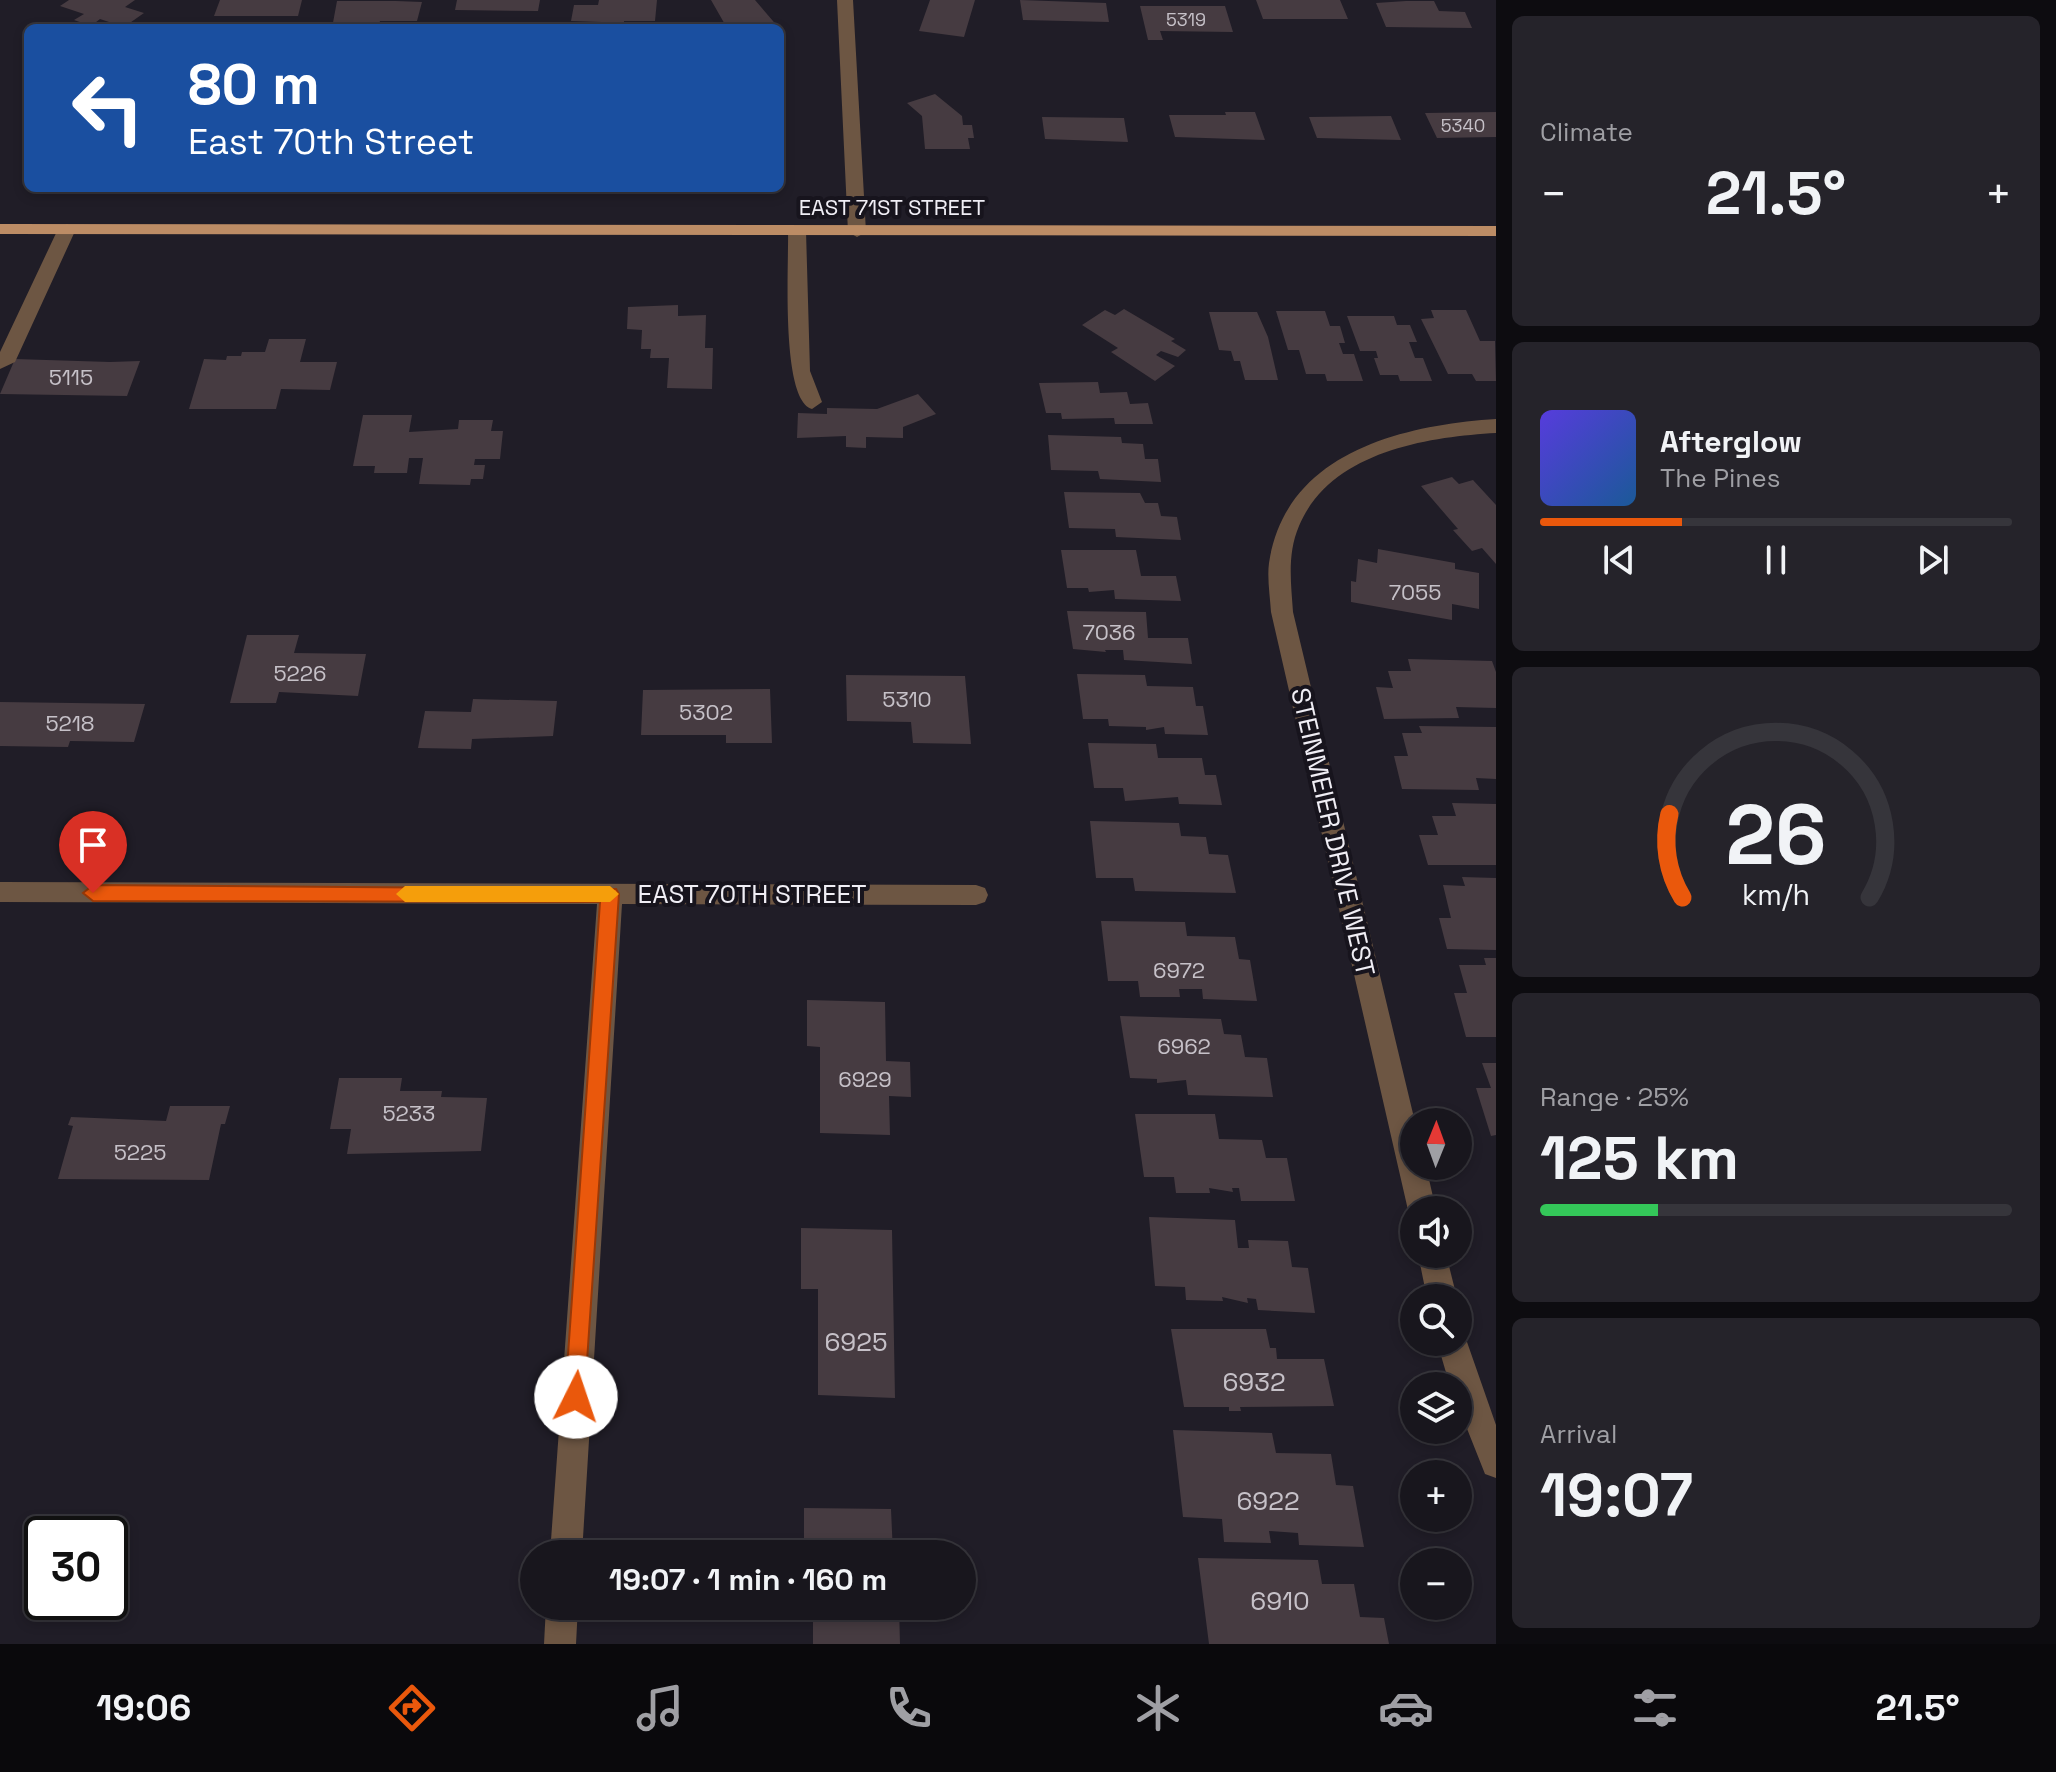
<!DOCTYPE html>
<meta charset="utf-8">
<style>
body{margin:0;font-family:"Space Grotesk",sans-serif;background:#25232a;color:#f1f3f6;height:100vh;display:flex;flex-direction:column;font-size:30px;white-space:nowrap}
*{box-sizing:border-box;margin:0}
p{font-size:26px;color:#9f9fa4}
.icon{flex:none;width:44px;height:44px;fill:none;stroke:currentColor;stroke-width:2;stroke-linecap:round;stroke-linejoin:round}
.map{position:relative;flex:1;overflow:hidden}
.details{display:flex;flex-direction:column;gap:16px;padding:16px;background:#0d0c10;width:560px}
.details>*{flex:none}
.guide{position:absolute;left:24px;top:24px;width:760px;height:168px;border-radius:12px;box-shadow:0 4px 12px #0003,0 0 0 2px #36353b;background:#1a4fa0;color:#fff;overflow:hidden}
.needle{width:52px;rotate:1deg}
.fabs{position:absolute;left:1400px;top:1108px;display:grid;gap:16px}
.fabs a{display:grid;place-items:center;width:72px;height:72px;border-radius:50%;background:#18161d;box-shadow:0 4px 12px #0003,0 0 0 2px #36353b;font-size:40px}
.speed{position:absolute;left:24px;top:1516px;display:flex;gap:16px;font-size:40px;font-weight:700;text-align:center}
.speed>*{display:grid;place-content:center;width:104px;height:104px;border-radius:50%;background:#18161d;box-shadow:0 4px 12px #0003,0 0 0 2px #36353b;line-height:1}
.speed .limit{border:4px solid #111;border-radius:12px;background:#fff;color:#111}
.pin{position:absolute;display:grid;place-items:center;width:68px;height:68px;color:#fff;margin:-82px -34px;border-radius:50% 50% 50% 0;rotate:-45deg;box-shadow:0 0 8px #0007}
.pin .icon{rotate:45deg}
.me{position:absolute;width:88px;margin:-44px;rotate:4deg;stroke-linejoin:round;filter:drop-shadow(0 0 6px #0008)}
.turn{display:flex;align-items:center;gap:28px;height:168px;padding:0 32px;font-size:36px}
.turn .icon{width:104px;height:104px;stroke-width:2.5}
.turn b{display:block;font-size:56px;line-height:68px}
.big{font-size:60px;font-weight:800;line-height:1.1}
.details .tile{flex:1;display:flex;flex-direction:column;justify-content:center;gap:12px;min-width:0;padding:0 28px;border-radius:12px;background:#25232a}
.details .dial{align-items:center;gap:0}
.dial svg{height:208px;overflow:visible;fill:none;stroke:#36353b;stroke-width:7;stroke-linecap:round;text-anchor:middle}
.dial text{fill:#f1f3f6;stroke:none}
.song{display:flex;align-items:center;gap:24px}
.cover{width:96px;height:96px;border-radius:12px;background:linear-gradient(135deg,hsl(250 70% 55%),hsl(210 70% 35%))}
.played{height:8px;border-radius:4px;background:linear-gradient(90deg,#ea580c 30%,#36353b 30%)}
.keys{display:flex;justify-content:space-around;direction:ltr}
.heat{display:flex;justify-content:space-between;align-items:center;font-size:44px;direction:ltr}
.charge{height:12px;border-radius:6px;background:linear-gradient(90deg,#34c759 25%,#36353b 0)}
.trip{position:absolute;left:520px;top:1540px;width:456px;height:80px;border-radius:40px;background:#18161d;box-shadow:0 4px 12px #0003,0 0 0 2px #36353b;font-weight:800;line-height:80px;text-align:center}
.tab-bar{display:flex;height:128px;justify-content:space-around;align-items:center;background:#0a090c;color:#9f9fa4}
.tab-bar .icon{width:56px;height:56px}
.tab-bar .on{color:#ea580c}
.tab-bar b{font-size:36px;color:#f1f3f6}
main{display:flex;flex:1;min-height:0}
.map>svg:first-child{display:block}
.building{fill:#463b41}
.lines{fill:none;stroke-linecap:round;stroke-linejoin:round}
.minor{fill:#6d5643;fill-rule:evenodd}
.major{fill:#bc8c65;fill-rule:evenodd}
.route{fill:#ea580c;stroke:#983908;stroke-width:2}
.slow{fill:#f59e0b}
.labels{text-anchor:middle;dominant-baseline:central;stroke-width:8;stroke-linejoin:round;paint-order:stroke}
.far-number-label{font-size:18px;fill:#c6c1c8}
.far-street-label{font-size:22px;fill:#f0eef5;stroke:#17141d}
.number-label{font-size:22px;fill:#c6c1c8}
.street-label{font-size:26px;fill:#f0eef5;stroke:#17141d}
.near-number-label{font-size:26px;fill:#c6c1c8}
</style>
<main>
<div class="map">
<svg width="1496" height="1644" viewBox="0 0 1496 1644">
<rect width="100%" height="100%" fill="#201d27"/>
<path class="building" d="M69,0h66l-10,7 19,6 -20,14 -24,-8 -9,7 -17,-6 10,-6 -24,-8z
M220,0h82l-4,16h-84z
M457,0h83l-2,11 -83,-1z
M599,0h58l-2,21h-31v7h-24l1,-6 -30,-1 3,-16h24z
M711,0h44l24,28h-52z
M930,0h45l-11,37 -45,-6z
M1020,0l86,3 3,19 -86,-2z
M1256,0h84l8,19h-85z
M337,1h59l26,1 -5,19h-37l-2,7h-46z
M1406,1h28l5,10 26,1 7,16 -86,-1 -10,-24z
M1140,6h85l8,26 -73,-1 3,9h-15z
M935,94l27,22 1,9h9l2,13h-6l2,11h-45l-3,-33 -15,-13z
M1225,112h30l10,28 -90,-3 -6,-22h57z
M1496,112v25l-59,1 -12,-25z
M1391,116l10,24 -84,-2 -8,-21z
M1042,117l82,1 4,24 -83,-3z
M678,305v11l28,-1 -1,33h8l-1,41 -45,-1 2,-30h-19l1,-9h-10l1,-19 -15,-1 1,-22z
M1124,309l51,30 -4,2 15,9 -8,7 -17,-6 -5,4 19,11 -20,15 -44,-29 7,-4 -36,-23 23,-15 10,5z
M1431,310h35l14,31h15l1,40h-20l-4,-7h-24l-27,-55 13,-1z
M1276,311h49l5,15h10l5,17h-6l4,11h11l9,27h-36l-2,-7h-19l-7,-24h-11z
M1209,312h48l11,25 10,43h-33l-5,-19h-6l-3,-10 -12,-1z
M1347,316h47l3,9h13l7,17h-8l6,16h8l9,23h-32l-2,-6h-18l-6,-17h4l-2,-7h-16z
M269,339h37l-6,23h37l-7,28 -49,-1 -5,20h-87l15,-50 22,1 1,-4h14l1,-4h23z
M15,359l95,3 30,-1 -13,35 -127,-2z
M1098,382l2,11 27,-1 3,12 18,-1 5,21h-38l-1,-6 -52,1 -1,-6h-15l-7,-30z
M918,394l18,20 -33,13v11l-37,-1v11l-20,-1v-11l-49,2 1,-25 29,1v-6l50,1z
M363,415h49l-3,17 49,-3 1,-9h34l-2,11h12l-3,28h-25l-1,6h11l-2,14h-12l-1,6 -51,-1 4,-26h-14l-2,15h-33l1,-7h-22z
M1048,435l73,2 1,6 21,1 2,15h13l3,23 -61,-3 -2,-8 -47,-1z
M1452,477l7,7 14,-4 23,25v59l-14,-16 -10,3 -19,-21 5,-1 -37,-43z
M1064,492l76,1 5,10h13l3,13 16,1 4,23 -65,-3 -1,-8 -46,-1z
M1378,549l77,14v6l24,4v36l-27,-5v16l-101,-18v-21l5,1 2,-23 19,4z
M1061,550h75l5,26h35l5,25 -66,-2 -1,-9 -25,2 -1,-4h-21z
M1067,611l79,1 2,26h40l4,26 -68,-4 -1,-10h-18l1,2 -33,-3z
M247,635h52l-5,18 72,1 -8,42 -79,-4 -3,11h-46z
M1408,659l84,2 4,11v36l-40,-1 3,11 -75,1 -8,-32 17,1 -5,-17h23z
M1077,674l68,1 2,11 46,1 3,19h7l5,29 -43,-1 -1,-7 -18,3v-3l-37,-1 -1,-7h-25z
M846,675l119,1 6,68 -58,-1 -2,-21 -64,-1z
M770,689l2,54h-46v-8h-85l2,-45z
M473,699l84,2 -4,35 -81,3 -1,10 -53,-1 7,-37 46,1z
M0,702l145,2 -11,38 -64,-1 -2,6 -68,-1z
M1419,726l77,1v52l-20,-1 3,12 -77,-1 -8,-33h14l-6,-23h20z
M1088,743l68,1 2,14h44l3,17h11l6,30 -43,-1 -1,-7 -53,4 -2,-13h-29z
M1452,803l44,1v61h-68l-9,-30h19l-6,-19h24z
M1090,821l89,2 2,13 25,1 3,17 19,1 8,38 -101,-2 -2,-13h-37z
M1462,877l34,1v72l-49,-1 -8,-31h12l-8,-33 22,1z
M1101,921l84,1 2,14 48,1 4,22 11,1 7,41 -54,-2 -1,-10h-23l1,8h-40l-2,-16h-30z
M1484,958h12v79h-30l-12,-44h13l-8,-28h27z
M807,1000l78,2 1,59 24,1 1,35 -22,-1 1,39 -70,-2v-86l-13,-1z
M1120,1016l101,3 3,15 17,1 4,22 22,1 6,39 -85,-2 -2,-15 -29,3v-4l-27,-1z
M1482,1063h14v72l-5,1 -15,-48h15z
M339,1078h63l-2,13h42l-1,6 46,1 -6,53 -134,3 4,-25h-21z
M170,1106h60l-5,18h-4l-12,56 -151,-1 15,-53 -5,-1 3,-8 95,4z
M1135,1114h80l4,25 43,1 4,18h21l8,43h-54l-2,-13h-7l1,4 -24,-4 1,5h-34l-2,-16h-30z
M1149,1217l86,3 3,28h11l-1,-8 40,1 4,26 16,1 7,45 -57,-3 -2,-11 -9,-1 1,5 -26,-6 1,4 -37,-1 -1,-13 -30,-1z
M801,1228l91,2 3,168 -77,-3v-106h-17z
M1171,1329h95l4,19h6l1,11h47l10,47 -94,1 1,4h-12v-4h-45z
M1173,1430l99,3 4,20 55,1 5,31 17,1 11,61 -65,-2 -1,-12 -29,-2 2,12 -47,-1 -2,-23 -39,-2z
M804,1508l87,1 2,45h-89z
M1198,1558l120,2 4,24h32l6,33 24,1 5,26h-180z
M813,1606h86l1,38h-87z"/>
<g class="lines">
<path class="minor" d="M837,0h16l13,232 -9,5 -9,-5z
M67,224l9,5 -61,133 -15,7v-17l58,-123z
M797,226l9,5 4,140 12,31 -10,7c-32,-9 -23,-147 -24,-178z
M1496,419v14c-70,4 -166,19 -197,93 -12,28 -8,57 -6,86l122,510 -1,44h12l10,44h-22v10l-6,-10 -137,-598c-1,-16 -4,-34 -2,-49 16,-110 133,-138 227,-144z
M0,882l976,3 9,3 3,7 -3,7 -9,3 -354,-1 -40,650h-32l47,-650 -597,-2z
M1418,1254h28l11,44h-30z
M1458,1330l9,12 29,83v53l-11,-4 -27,-68v-20h-8l-13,-44h21z
M546,1606h32l-2,38h-32z"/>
<path class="major" d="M0,224l1496,2v10l-1496,-2z"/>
</g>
<path class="route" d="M93,885l523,4 3,5 -35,511 -8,3 -8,-3 -3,-8 35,-495 -507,-1 -10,-8z"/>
<path class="slow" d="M405,886h205l9,8 -9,8h-205l-9,-8z"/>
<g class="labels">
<g class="far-number-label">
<text x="1186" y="19">5319</text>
<text x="1463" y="125">5340</text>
</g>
<g class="far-street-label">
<text x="892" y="207">EAST 71ST STREET</text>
</g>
<g class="number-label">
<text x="71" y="377">5115</text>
<text x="1415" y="592">7055</text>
<text x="1109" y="632">7036</text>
<text x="300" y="673">5226</text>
<text x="907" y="699">5310</text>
<text x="706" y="712">5302</text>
<text x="70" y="723">5218</text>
<text x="1179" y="970">6972</text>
<text x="1184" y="1046">6962</text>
<text x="865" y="1079">6929</text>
<text x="409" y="1113">5233</text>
<text x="140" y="1152">5225</text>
</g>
<g class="street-label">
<text transform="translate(1333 832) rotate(77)">STEINMEIER DRIVE WEST</text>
<text x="752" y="894">EAST 70TH STREET</text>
</g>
<g class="near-number-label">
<text x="856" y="1342">6925</text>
<text x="1254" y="1382">6932</text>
<text x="1268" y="1501">6922</text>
<text x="1280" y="1601">6910</text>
</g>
</g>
</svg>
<div class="fabs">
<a><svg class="needle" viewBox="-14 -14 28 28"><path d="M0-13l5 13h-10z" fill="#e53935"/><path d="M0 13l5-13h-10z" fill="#9f9fa4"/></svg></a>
<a><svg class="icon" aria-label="sound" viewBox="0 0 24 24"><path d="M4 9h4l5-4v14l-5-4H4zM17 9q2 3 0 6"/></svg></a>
<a><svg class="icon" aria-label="search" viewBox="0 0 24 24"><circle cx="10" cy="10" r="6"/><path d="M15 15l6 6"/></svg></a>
<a><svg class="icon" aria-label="layers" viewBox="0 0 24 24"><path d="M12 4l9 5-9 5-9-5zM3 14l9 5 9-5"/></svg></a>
<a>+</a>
<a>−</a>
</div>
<div class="speed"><div class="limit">30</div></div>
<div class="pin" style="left:93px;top:893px;background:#d93025"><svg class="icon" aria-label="arrive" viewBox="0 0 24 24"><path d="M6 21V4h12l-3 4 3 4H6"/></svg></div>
<svg class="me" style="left:576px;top:1397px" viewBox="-20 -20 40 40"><circle r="19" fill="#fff"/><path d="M0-13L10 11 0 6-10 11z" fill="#ea580c"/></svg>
<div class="trip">19:07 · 1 min · 160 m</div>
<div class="guide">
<div class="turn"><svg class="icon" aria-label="left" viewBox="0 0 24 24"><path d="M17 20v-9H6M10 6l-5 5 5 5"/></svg><div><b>80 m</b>East 70th Street</div></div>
</div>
</div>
<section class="details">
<div class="tile"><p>Climate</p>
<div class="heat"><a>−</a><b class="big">21.5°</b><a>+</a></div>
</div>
<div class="tile">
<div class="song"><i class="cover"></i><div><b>Afterglow</b><p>The Pines</p></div></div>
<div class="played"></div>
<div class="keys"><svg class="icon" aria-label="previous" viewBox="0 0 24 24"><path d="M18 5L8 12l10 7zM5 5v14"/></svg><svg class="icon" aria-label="pause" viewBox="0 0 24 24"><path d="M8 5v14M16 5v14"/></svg><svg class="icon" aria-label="next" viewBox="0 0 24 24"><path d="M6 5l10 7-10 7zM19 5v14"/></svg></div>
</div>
<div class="tile dial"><svg viewBox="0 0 100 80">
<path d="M14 69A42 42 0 1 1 86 69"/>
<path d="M14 69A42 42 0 0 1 9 37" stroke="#ea580c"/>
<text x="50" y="56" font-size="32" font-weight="700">26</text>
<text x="50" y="72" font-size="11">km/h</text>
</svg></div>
<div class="tile"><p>Range · 25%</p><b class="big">125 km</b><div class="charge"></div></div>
<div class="tile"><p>Arrival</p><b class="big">19:07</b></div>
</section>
</main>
<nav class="tab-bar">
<b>19:06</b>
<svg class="icon on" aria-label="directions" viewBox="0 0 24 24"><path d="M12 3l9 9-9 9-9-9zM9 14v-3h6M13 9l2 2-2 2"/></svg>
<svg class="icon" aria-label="music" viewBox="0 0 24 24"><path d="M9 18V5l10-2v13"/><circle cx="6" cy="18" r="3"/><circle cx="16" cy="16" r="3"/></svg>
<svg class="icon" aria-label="phone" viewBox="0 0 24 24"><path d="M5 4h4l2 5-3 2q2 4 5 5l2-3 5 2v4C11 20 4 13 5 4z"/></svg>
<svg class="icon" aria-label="climate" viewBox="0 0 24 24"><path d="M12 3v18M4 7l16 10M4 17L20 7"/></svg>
<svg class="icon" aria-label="car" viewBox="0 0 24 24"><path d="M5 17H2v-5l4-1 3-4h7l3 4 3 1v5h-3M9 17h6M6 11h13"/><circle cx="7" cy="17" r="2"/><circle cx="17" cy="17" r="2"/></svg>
<svg class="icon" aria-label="filters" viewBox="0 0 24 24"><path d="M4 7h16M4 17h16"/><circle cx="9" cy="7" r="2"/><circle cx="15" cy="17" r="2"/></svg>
<b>21.5°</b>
</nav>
